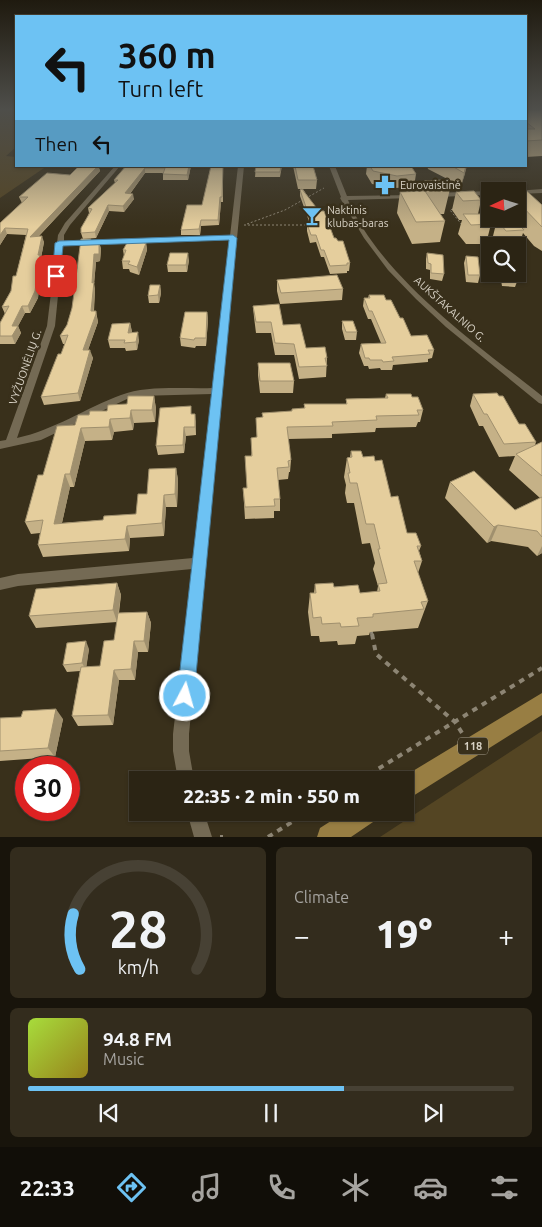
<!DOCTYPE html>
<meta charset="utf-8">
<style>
body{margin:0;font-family:Ubuntu,sans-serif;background:#332c1d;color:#f1f3f6;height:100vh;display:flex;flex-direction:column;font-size:19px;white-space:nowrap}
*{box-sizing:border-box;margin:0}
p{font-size:16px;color:#a6a4a0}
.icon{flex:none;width:28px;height:28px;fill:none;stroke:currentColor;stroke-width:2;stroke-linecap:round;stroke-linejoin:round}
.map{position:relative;height:837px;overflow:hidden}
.panel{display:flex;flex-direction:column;gap:10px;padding:10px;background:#18140b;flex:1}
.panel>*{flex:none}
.hud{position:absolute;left:15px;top:15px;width:512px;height:152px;border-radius:0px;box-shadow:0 1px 4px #0004,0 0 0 1px #474134;background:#6dc2f3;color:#111;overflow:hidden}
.needle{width:32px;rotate:266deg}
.fabs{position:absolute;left:481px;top:182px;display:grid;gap:10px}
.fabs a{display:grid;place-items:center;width:45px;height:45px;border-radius:0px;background:#2b2414;box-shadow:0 1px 4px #0004,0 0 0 1px #474134;font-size:25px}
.speed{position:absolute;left:15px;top:756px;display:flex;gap:10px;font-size:25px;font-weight:700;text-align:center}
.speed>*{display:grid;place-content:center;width:65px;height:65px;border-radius:50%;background:#2b2414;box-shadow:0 1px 4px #0004,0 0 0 1px #474134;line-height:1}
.speed .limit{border:8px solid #d22;background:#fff;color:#111}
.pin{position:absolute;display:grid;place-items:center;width:42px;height:42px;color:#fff;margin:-21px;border-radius:10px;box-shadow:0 2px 8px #0006}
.me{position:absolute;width:55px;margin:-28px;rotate:6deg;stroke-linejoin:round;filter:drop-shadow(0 0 4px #0008)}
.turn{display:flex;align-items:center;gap:18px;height:105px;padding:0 20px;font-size:22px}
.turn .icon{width:65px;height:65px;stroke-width:2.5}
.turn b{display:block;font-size:35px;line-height:42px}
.then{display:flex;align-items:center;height:48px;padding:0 20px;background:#0003;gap:10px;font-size:19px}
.big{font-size:38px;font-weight:800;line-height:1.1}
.panel .tile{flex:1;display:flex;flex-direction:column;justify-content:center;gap:8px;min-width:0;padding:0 18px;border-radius:8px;background:#332c1d}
.panel .dial{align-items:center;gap:0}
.dial svg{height:130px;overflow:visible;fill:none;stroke:#474134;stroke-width:7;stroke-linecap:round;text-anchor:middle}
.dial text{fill:#f1f3f6;stroke:none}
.song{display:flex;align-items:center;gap:15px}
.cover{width:60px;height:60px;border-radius:8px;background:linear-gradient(135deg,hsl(80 70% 55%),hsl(50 70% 35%))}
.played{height:5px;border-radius:2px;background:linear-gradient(90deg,#6dc2f3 65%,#474134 65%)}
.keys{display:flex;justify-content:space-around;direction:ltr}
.heat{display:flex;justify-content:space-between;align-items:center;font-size:28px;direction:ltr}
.panel .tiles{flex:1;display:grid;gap:10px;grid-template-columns:1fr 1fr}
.tile:last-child{grid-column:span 2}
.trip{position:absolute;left:129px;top:771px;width:285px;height:50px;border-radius:0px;background:#2b2414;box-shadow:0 1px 4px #0004,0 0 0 1px #474134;font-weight:800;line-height:50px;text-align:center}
.menu{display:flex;height:80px;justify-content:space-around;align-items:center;background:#110e08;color:#a6a4a0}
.menu .icon{width:35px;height:35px}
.menu .active{color:#6dc2f3}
.menu b{font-size:22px;color:#f1f3f6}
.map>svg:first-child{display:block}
.green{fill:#544523}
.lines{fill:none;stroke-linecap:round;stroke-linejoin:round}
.path-far2{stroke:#8d8574;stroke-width:1;stroke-dasharray:2 2;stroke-linecap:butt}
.path-far1{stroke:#8d8574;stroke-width:3;stroke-dasharray:4.5 4.5;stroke-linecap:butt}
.path{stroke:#8d8574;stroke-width:4;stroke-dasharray:5.5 5.5;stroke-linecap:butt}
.minor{fill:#746a54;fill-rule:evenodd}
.primary{fill:#987e43;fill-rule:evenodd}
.wall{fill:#c5b187}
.shaded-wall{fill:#a0906e}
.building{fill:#e5ce9d;stroke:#a0906e}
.route{fill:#6dc2f3;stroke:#477e9e}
.labels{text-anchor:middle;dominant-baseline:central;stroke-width:5;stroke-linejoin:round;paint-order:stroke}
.far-poi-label{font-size:11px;fill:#d7d1c4;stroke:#39301b;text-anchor:start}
.far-street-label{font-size:11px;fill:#d7d1c4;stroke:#39301b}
.shield{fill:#39301b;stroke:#a8a191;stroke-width:1}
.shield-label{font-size:11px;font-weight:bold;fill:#d7d1c4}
</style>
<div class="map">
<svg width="542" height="837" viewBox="0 0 542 837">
<rect width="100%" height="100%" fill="#39301b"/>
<path class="green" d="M0,110h16v37l-10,9 10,1v9h31l-47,32z
M542,731v106h-162z"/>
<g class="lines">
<path class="path-far2" d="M453,209l-3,1 12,15
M247,224l38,-14 39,-22
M488,224l2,-4 18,-1 3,3
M244,225h66
M328,225l19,-2
M488,243l2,2"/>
<path class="path-far1" d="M371,630l1,5"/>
<path class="path" d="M372,634l4,20 79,68 9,14
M360,780l182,-112
M220,837h3
M268,837l40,-25"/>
<path class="minor" d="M115,166h5l-50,59 -6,10v6l166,-5 8,-70h6l-55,568v17l5,29h-16l-5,-29v-17l19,-165 -174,17 -18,4v-12l18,-4 175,-16 19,-164 -74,2 -11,3 -86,41 -41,9v-8l6,-1 41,-114 11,-91 7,-12zM230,240l-17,148c-29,1 -66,-3 -92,7 -35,13 -67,35 -104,43l38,-112 8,-81z
M329,166h6l12,30 67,-1v2l-2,1 -64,2c33,77 129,145 194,196v8l-3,-1 -93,-76 -30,-28 -28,-29 -24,-32 -24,-40 1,-1z
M542,189v4l-24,1v-3h-2z
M490,191v4l-54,2 -3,-2 3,-2z
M187,812h17l8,25h-18z"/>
<path class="primary" d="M542,693v22l-137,86v-21h-7z
M345,812h35l-4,8 -25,17h-34l3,-9z"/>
</g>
<path class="wall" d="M526,110h16v46l-16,1z
M79,166h22l-2,2 1,3 -61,65 5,6 -3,16 1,3 -4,37 -8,15h-5l-7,13 3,7 -6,11h-15v-21l5,-9 -3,-7 9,-16 5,-15 10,-41 -19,-1 -7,11v-22l22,-20 -3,-6 51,-22z
M126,166h65l-3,14h-25v-7h-18l-15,21 4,5 -10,13 -15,-1 -13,27 -13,1 -2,-6 8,-20 -1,-5 27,-25 -1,-3z
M223,166v36h-2l-2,23 -18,1 -1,9h-19v-5l21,-25z
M256,166h26l-2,11h-25z
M293,166h20l4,14 -1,9h-13l31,49 4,3 12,22 -1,8h-2v2l-17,1 -6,-17h-3l-5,-15 -6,1 -3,-12v-7h3l-10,-28v-6l1,-1h-3z
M367,166h44l5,8 -2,13 -19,1 -23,-4 -6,-10z
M427,166h40l-6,20 -33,-17z
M424,181l26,8 -6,25h-4l5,7 -5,21 -28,2 -15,-31 3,-21 22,-1z
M499,183h19l24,22v46l-8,-5 -11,-13 -5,16v-3h-21l-5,-6 5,-20 21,-1v-28h-28v23h-3l-7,-9 -2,9h5l8,10 -5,20h-20l-8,-10 4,-14h-3l-7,-10 4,-18 18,-1 7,9 3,-14h14z
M144,241l1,2h1l1,7 -8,25 -9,-3 -1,-3h-6l-1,-8 2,-5 -1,-6z
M92,242h7l2,7 -1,12 -4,1 -2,22 1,6 -1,21h2l2,11 -10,28 5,8 -13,43 -36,4 -3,-8 20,-43 4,-10h-2l-3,-8 7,-11z
M427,253l17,21 -2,7 -12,-2v-9l-4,-1v-10z
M466,256l14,19 -2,8 -12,-1 -2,-19z
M189,260l-2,12h-19l-1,-7z
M518,261l4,11 -3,8 -1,-1 -3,8 -13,-1 -2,-12h18z
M277,280l66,9 -1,11 -62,4 -3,-13z
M160,285l1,8 -2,10h-10l-1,-7z
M369,295l17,5 25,36 23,14 -2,8 -4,1v3l-35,3 -1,5h-11l-1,-2 -11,1 -1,-3h-4l-5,-13 2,-9 20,-1 -10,-24h-3l-5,-13 1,-8h4z
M253,306l30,19 23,23 21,10 -1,19 -27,2 -5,-24h-19l-4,-22h-15l-2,-16z
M207,312l1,8 -2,26h-10l-1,2 -14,-2 -1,-8z
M342,321l15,11 -1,8h-11l-3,-11z
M130,323l2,10 7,7 -2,10 -11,1 -1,-3h-15l-2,-8z
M258,363l36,18 -1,12h-33l-2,-18z
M386,394l26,3 11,13 -3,12h-2l-2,5 -40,1 -1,4 -43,2v4l-44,1 3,21 -1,12h-1l-1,7 -10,1 2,19v12h-6v7l-29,1 -2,-31h4l4,-32 6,-19 -1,-19 6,-1 42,-9v-4h42v-5l39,-1z
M473,394l26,2 20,28 17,18 -1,3 7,-3v111l-5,3 -9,-9 -37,-6 -4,2 -42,-45 5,-16 65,28 25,-12 -31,-28 6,-14 -16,1 -16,-31h-4l-9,-20z
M154,396l2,13 -1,13 -21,1 -1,7 -19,2 -2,8 -27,1 -11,46h-4l-8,36 41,-3 33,-6 11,-20 29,-26 2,12 -1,27h-11l-2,29 -34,2 -1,13 -86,6 -5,-12 2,-12 -9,1 -6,-12 18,-47 32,-50 14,-10 18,-4 20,-7z
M192,414l4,8v13l-10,1 -2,17 -26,2 -2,-9z
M351,451l12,6 12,4 32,72 14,13 -2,5 3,10 -4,12 10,28 -10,27 -48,4 -1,3 -12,1 -2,8 -17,1 -1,-4 -17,1 -1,-6h-8l-3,-24 2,-19h4l1,-9 19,3 26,6 17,-1 1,-6 -5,-17 2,-6 -5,-20 -8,1 -8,-41h-7l-2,-10 1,-8 -2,-8 3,-19 3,-1z
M117,583l4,12 -2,18 28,-1 4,11 -3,29h-10l-3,28h-16l-6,45 -35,1 -6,-10 8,-45 -13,1 -4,-7 26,-16 -3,18 14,-1 14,-26 3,-18 -81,6 -7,-12z
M0,718l63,1 -8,38 -55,4z"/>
<path class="shaded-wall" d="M95,166h6l-2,2 1,3 -68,72 -2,-6z
M189,166h2l-3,14 -1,-5z
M466,166l-1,8 -4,12 3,-13z
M145,168v5l-19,26 -1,-6z
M133,194l1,5 -10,13 -1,-6z
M220,197l1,5 -2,23 -1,-5z
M108,205l1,6 -13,27 -1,-6z
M201,220v6l-1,9 -1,-6z
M5,228l2,6 -7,11v-10z
M42,236l2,6 -3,16 1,3 -4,37 -8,15 -2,-7z
M144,241l1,4 1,-2 1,7 -8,25 -2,-8z
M99,242l2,7 -1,12 -4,1 -2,22 1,6 -2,29 -2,-8 1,-28 2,-29z
M188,253l1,7 -2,12 -1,-7z
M160,285l1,8 -2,10 -1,-8z
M22,306l3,7 -7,13 3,7 -6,11 -3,-8v-10z
M207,312l1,8 -2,26v-8z
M96,314l2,8 -13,36 -2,-8z
M130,323l2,8 -2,10 -2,-8z
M138,332l1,8 -2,10 -1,-8z
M90,350l3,8 -13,43 -2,-8z
M154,396l2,13 -1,13 -3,-12z
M131,410l3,13 -1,7 -3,-12z
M195,414l1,8v13l-1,-8z
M110,419l4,13 -2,8 -3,-13z
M184,427l2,9 -2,17 -1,-8z
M81,428l4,13 -11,46 -4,-13z
M176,468l2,12 -1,27 -2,-13z
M65,474l5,13 -11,49 -5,-12z
M164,495l2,12 -2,29 -2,-13z
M498,525l-7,16 -4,2 7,-16z
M127,526l3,12 -1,13 -4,-12z
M542,546v7l-5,3z
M117,583l4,12 -4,27 -4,-12z
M147,612l4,11 -3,29 -4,-11z
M86,641l3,8 -3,21 -4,-7z
M134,641l4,11 -3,28 -4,-11z
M114,670l5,10 -6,45 -5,-10z
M56,709l7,10 -8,38 -7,-9z"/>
<path class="building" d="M526,110h16v30l-16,1v-12h9l-9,-7z
M79,166h19l-68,71 12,-1 -4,19h2l-5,36 -7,15h-6l-10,20h6l-6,10h-12v-13l9,-17 -7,1 9,-16 2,-15h3l12,-47 -23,-1 -5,7v-12l28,-26h-9l28,-24 23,2z
M126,166h63l-2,9 -24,-1 2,-6h-20l-20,25 8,1 -10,12 -15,-1 -13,27 -14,1v-5l11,-19 -4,-1 30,-28h-4z
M211,166h12l-1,31h-2l-2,23h-17l-2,9 -18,1 6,-25h15z
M256,166h25l-1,6h-25z
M295,166h18l4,14h-19z
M370,166h41l5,8 -19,2 -24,-5z
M452,166h14l-2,7z
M442,180l8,9 -19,1 -7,-9z
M499,183h19l24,22v22l-24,-25v-11h-28v2l-6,-7h17z
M302,189l17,22h5l10,27h2l2,3h5l7,22h-3v2l-17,1 -6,-16h-3l-5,-15h-5l-4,-11h5l-12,-34z
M425,191l20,30 -29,1 -16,-30z
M474,191l7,9 -18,1 -7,-9z
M463,214h20l8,10 -20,1z
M497,220h17l10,10 -18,1z
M81,239h10l-2,3h10v12h-5l-2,29 2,-1 -3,29h5v3l-13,36h7l-12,43 -37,4 17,-43h3l7,-19 -8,1 7,-11 5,-17z
M128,241h16v2h2l-9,24 -9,-3 2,-3h-8l4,-11h-3z
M170,253h18l-2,12h-19z
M427,253l16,2 1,19 -13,-1v-9l-3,-1z
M466,256l12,1 2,18h-12z
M518,261h1l3,11h-4z
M503,274h14l1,6 -14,-2z
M337,275l6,14 -62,4 -4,-13z
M150,285h10l-2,10 -10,1z
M369,295h15l2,5h5l9,18h3l8,18 16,-1 7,15h-6l2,4 -38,3 2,4 -11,1 -1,-2h-12l-1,-2h-4l-4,-14 25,-1 -14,-32h-3l-5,-13h6z
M279,304l4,21 17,-1 6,24 19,-1 2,11h-2l2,8 -28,1 -5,-23 -19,-1 -4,-21h-15l-3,-16z
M185,312h22l-1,26h-11l-1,2 -14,-2z
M342,321h11l4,11h-11z
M130,323l-2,10 10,-1 -2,10 -12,1 1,-3h-17l4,-16z
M258,363h32l4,18h-34z
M497,393l2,3h4l16,28h6l11,18 -32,2 -17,-30h-3l-11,-20z
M386,394h25l1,3h6l5,13h-6l2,5 -43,1 1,4 -45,2 1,4 -46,1 4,33 -3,1 1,6 -12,1 3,31h-6l1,7 -30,1 -2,-19h4l-2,-32h7l-1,-18 6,-1 -1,-19 7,-1 -1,-4 30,-2v-2l13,-1 -1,-4h43l-1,-5 42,-1z
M128,396h26l-2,14h-21l-1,8 -20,1 -1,8 -28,1 -11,46h-5l-11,50 49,-4 1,-4 32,-2 2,-20h9l2,-25 27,-1 -1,26 -11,1 -2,28 -35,3 -2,13 -87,6 5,-25 -18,2 13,-47h5l14,-49 18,-1 3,-10h11l1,-4h17l1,-6 19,-1z
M191,406v8h4v13h-11l-1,18 -27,1 4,-38z
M542,442v34l-26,-22z
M351,451h10l2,6 11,-1 1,5 7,-1 9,37 7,-1 9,37h9l5,13h-4l5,15h-8l14,40 -7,1 3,7 -51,5v3l-16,1 2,8 -18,1 -1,-4 -18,1 -1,-7 -8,1 -3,-25h6l-1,-9 18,-1 1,4 24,-2 2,8 20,-2 -2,-7 9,-1 -9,-34h2l-6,-25h-8l-9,-41h-7l-2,-10h2l-3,-15 5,-1z
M474,471l41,39 27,-13v40l-5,-6 -39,-6 -4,2 -44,-45z
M117,583l-4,27 -84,6 7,-27z
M147,612l-3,29h-10l-3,28 -17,1 -6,45 -36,1 9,-49 19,-1 4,-25 10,-1 4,-27z
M86,641l-4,22 -19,2 4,-22z
M56,709l-8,39 -48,3v-33l21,-1 2,-6z"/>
<linearGradient id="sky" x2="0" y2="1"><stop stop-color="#1f1a0f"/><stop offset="0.48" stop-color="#4e4e4a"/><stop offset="1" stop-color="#4e4e4a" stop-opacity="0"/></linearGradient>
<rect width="542" height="227" fill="url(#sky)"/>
<path class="route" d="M233,235l4,3 -43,458 -3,6 -6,2 -6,-2 -2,-6 52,-456 -166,6 -3,30 -4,3 -4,-3 3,-33 4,-2z"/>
<defs>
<symbol id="pharmacy-bare" viewBox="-9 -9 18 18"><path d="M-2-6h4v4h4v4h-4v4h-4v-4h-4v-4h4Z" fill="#6dc2f3" stroke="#39301b" stroke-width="2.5" paint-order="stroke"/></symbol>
<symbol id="bar-bare" viewBox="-9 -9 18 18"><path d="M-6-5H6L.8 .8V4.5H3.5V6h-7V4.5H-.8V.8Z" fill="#6dc2f3" stroke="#39301b" stroke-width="2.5" paint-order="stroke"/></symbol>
</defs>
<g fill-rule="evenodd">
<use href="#pharmacy-bare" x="371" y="171" width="28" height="28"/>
<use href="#bar-bare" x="298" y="202" width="28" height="28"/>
</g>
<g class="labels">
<g class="far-poi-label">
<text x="400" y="185">Eurovaistinė</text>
<text x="327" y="210">Naktinis<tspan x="327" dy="13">klubas-baras</tspan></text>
</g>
<g class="far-street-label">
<text transform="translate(450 309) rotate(42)">AUKŠTAKALNIO G.</text>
<text transform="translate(25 367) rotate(-71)">VYŽUONĖLIŲ G.</text>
</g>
<rect class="shield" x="458" y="737.5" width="30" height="17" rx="4"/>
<g class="shield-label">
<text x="473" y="746">118</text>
</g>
</g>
</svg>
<div class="fabs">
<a><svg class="needle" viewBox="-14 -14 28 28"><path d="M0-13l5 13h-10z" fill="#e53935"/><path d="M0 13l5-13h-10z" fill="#a6a4a0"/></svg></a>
<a><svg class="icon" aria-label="search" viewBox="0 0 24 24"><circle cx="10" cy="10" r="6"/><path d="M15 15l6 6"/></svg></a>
</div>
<div class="speed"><div class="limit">30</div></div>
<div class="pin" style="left:56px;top:276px;background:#d93025"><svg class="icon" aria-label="arrive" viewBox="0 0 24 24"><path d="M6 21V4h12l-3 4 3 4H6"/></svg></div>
<svg class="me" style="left:185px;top:696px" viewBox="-20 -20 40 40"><circle r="17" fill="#6dc2f3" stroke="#fff" stroke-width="3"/><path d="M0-11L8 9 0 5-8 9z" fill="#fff"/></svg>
<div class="trip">22:35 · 2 min · 550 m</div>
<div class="hud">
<div class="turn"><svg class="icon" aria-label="left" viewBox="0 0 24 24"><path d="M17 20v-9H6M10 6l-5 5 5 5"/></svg><div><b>360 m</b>Turn left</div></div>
<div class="then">Then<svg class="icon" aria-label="left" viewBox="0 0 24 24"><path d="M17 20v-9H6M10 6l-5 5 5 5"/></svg></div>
</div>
</div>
<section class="panel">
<div class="tiles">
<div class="tile dial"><svg viewBox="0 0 100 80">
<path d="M14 69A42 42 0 1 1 86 69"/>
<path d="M14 69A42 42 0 0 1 10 35" stroke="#6dc2f3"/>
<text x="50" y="56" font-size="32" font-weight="700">28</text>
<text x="50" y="72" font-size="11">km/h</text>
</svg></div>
<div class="tile"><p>Climate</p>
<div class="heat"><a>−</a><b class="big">19°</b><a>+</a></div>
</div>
<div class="tile">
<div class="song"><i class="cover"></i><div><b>94.8 FM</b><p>Music</p></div></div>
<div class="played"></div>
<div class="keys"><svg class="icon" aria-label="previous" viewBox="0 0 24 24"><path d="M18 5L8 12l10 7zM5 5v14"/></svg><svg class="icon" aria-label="pause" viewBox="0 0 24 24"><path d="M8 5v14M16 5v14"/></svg><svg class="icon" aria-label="next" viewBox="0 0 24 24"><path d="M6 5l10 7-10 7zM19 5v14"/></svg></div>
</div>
</div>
</section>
<nav class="menu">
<b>22:33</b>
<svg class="icon active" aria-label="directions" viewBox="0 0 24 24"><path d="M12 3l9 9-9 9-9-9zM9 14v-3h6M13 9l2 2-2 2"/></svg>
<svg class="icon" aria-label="music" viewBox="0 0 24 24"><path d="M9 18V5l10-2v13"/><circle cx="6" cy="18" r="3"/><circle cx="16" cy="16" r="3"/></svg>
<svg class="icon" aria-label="phone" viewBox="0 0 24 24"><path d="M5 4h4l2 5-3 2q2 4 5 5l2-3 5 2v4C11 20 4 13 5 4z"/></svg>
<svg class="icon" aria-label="climate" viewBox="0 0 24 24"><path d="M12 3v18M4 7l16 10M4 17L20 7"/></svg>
<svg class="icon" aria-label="car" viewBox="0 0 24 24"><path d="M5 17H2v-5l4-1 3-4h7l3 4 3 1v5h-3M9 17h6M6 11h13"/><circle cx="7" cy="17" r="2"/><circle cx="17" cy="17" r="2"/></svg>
<svg class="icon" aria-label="filters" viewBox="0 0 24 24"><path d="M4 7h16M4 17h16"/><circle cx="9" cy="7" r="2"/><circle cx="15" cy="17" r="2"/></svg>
</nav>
